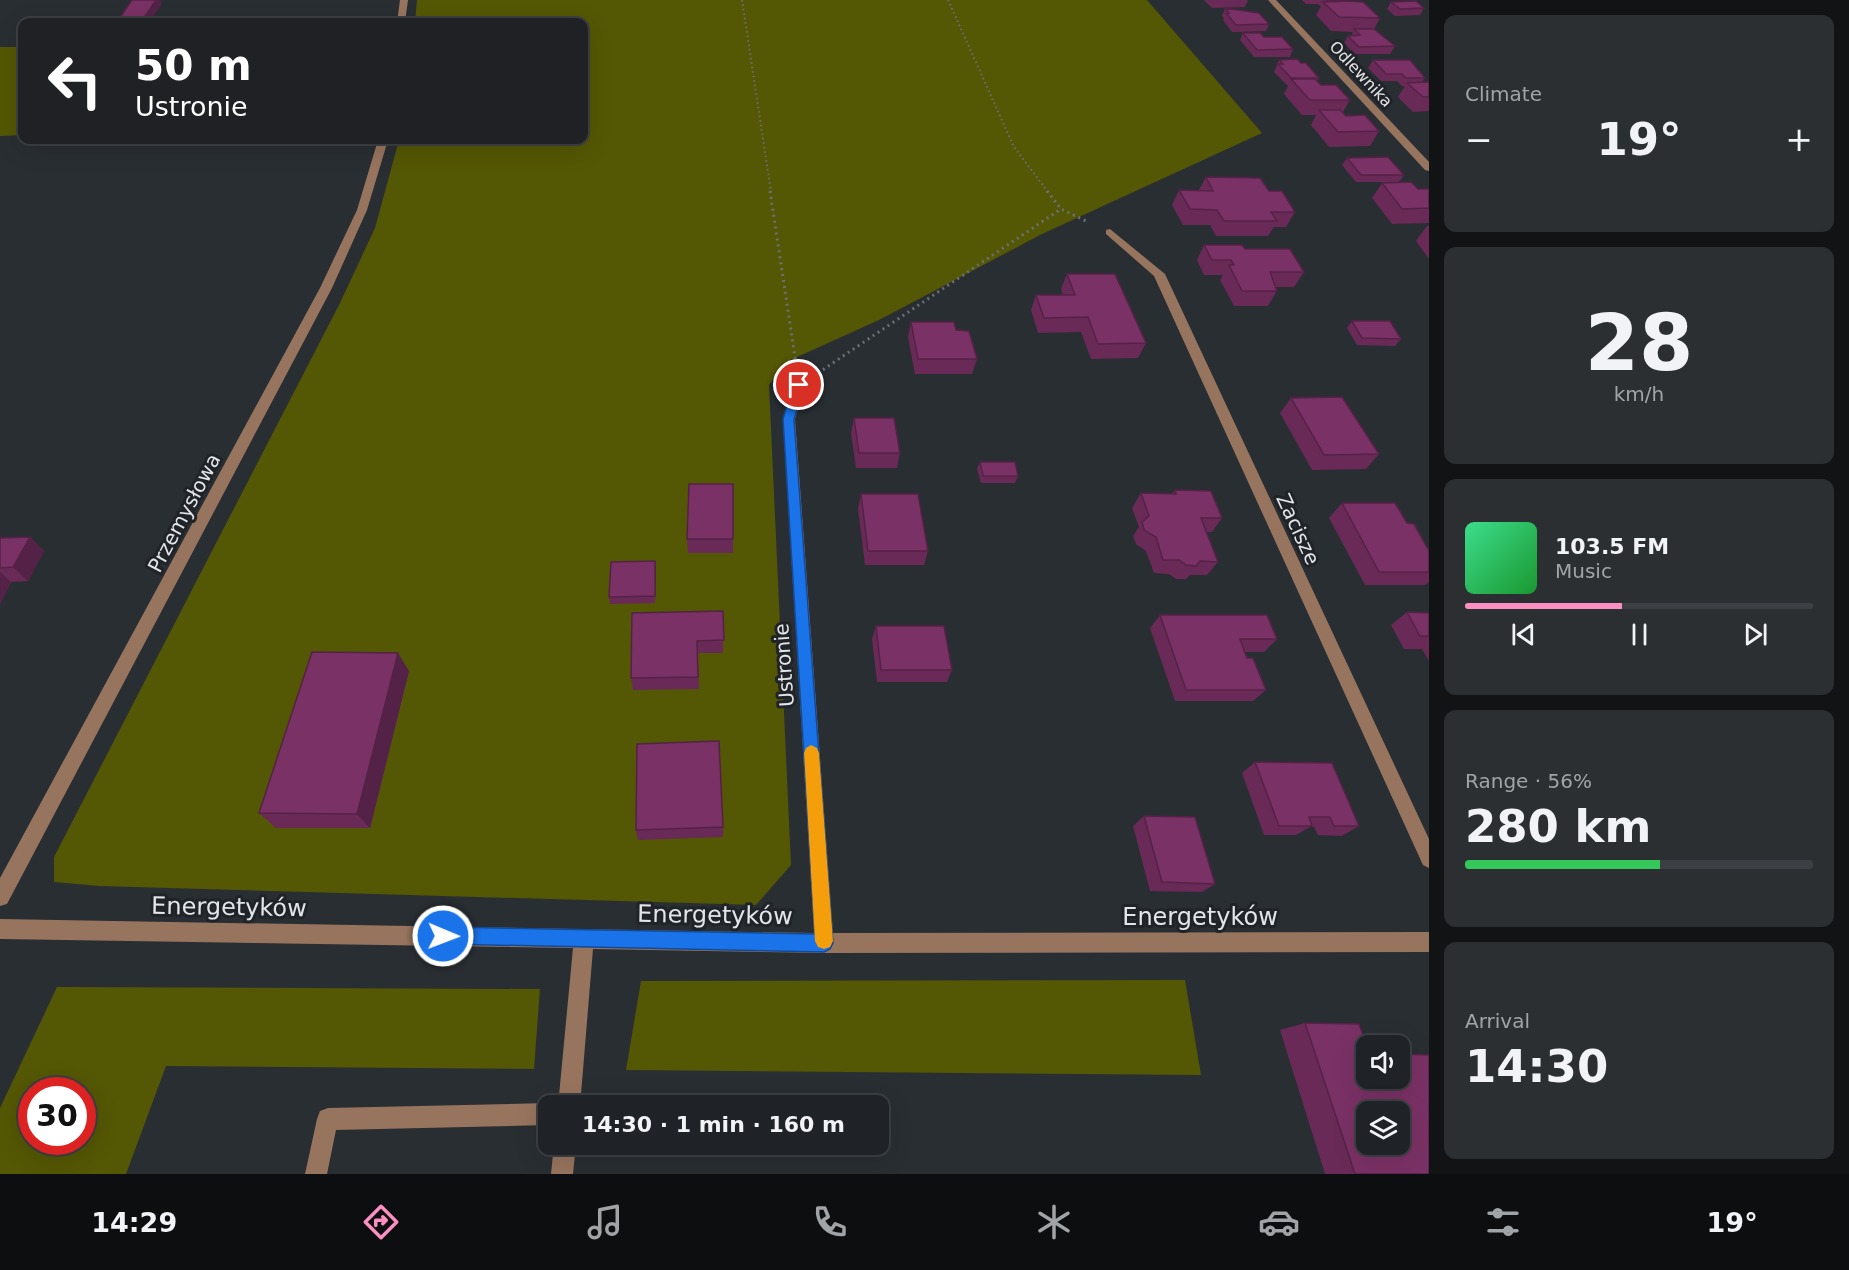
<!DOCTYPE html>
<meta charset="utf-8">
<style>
body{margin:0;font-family:"DejaVu Sans",sans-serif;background:#2c2f32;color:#f1f3f6;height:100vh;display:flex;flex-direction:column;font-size:22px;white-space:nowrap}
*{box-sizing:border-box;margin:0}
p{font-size:20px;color:#a1a4a7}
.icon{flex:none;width:33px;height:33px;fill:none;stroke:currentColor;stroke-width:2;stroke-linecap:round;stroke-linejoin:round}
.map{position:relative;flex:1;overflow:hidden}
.sheet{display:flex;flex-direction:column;gap:15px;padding:15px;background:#111315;width:420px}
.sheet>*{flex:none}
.banner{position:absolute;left:18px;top:18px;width:570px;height:126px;border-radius:12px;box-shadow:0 6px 24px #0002,0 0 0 2px #3c3f43;background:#202124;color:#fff;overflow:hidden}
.fabs{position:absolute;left:1356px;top:1035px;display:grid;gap:12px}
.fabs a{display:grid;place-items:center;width:54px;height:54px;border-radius:12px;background:#1f2226;box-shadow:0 6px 24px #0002,0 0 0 2px #3c3f43;font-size:30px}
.speed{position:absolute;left:18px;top:1077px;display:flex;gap:12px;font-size:30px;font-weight:700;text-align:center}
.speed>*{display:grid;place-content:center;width:78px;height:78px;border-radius:50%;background:#1f2226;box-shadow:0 6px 24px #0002,0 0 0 2px #3c3f43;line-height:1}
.speed .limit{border:9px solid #d22;background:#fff;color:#111}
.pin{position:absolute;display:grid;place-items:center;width:51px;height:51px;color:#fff;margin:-26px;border:3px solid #fff;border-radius:50%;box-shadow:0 2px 6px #0007}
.me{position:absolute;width:66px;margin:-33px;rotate:91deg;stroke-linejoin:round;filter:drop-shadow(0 0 4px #0008)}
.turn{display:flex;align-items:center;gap:21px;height:126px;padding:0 18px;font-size:27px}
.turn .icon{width:78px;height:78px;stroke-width:2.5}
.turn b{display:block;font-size:42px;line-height:51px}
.big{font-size:45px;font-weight:800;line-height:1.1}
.sheet .tile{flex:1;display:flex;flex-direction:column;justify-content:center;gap:9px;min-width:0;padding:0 21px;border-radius:12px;background:#2c2f32}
.sheet .dial{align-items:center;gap:0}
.dial b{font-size:78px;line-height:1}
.song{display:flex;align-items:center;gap:18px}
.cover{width:72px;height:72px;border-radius:9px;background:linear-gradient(135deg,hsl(150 70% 55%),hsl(130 70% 35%))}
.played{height:6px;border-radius:3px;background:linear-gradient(90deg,#fc8fc2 45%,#3c3f43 45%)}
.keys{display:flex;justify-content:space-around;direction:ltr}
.heat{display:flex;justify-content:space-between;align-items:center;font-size:33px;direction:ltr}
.charge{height:9px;border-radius:4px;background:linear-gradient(90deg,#34c759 56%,#3c3f43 0)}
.trip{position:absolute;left:538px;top:1095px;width:351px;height:60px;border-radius:12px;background:#1f2226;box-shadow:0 6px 24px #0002,0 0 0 2px #3c3f43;font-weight:800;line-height:60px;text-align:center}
.tab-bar{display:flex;height:96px;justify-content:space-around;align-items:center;background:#0c0e0f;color:#a1a4a7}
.tab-bar .icon{width:42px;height:42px}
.tab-bar .on{color:#fc8fc2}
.tab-bar b{font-size:27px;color:#f1f3f6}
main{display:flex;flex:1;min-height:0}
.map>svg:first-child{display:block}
.green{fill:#545704;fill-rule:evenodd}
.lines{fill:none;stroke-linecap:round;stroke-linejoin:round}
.path-far1{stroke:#6c7075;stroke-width:2;stroke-dasharray:1.5 3;stroke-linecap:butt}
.path{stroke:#6c7075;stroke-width:3;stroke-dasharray:2 4;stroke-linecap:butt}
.minor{fill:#97745e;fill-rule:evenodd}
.wall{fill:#692a57}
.shaded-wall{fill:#552247}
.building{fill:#7a3165;stroke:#552247;stroke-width:1.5;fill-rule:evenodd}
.route{fill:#1a73e8;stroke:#114b97;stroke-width:1.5}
.slow{fill:#f59e0b}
.labels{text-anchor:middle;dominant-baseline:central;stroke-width:6;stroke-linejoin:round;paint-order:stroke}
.far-street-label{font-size:16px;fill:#e3e6e9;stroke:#202429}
.street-label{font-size:20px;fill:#e3e6e9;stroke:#202429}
.near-street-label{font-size:24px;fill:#e3e6e9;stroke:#202429}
</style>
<main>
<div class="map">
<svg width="1429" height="1174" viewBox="0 0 1429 1174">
<rect width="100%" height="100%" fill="#292e33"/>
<path class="green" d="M417,0h730l115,133 -220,101 -163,86 -93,42 -17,23 22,480 -35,40 -657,-19 -45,-4v-25l286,-554 35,-75 24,-88h185v-118h-169z
M0,47h22v88l-22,1z
M1185,980l16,95 -575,-5 15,-89z
M57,987l483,2 -6,80 -368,-3 -40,108h-126v-66zM32,1090h50v52h-50z"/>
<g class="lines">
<path class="path-far1" d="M742,0l29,192
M948,0l66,147 34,45"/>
<path class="path" d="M770,191l26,173
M1047,191l14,18 27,13
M818,373l243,-164"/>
<path class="minor" d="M400,0h8l-3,22h-8z
M1268,0h8l153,162v9l-4,-1z
M378,140h10l-21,70 -35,78 -325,616 -7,2v-28l320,-590 37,-78z
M1110,229l55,45 264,565v29l-6,-3 -269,-589 -48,-42v-4z
M799,381l6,4 -10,34 38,514 596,-1v20l-605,1 -231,-4 -13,157h-22l15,-158 -573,-9v-20l814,14 -31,-514 10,-34z
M549,1103l5,3h-5v19l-213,5 -9,44h-22l12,-55 3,-8 8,-3z
M554,1144h22l-3,30h-22z"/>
</g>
<path class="wall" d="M1204,0h44l-3,7 -33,1z
M1302,0h43l35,18 -6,11 21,17 -5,8h-35l-11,-11 4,-7h3l2,-4 -22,-1 -15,-16 5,-9 -3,-2h-12z
M1391,2l33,6 -4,7 -25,1 -8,-7z
M1225,8l44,16 -3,7 -34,1 -9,-12 1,-2 -2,-2z
M1243,33l50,16 -3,8h-36l-14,-17z
M1279,60l22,3 18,15 -2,3 4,4 29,15 -7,12 3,4 33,15 -9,15 -41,1 -18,-22 5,-10h-14l-18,-21 4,-8 -14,-14z
M1373,60l52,18 -3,4h7v29l-16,1 -15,-15 7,-11h-3l-5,-5h-16l-13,-13z
M1347,158l57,17 -5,7 19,7h11v34l-37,1 -20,-26 10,-15 14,-1h-40l-14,-17z
M1206,177l63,14 26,21 -9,15h-12l-6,9h-52l-6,-11h-27l-11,-20 7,-15h20z
M1427,226h2v33l-13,-18z
M1204,245l41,4 59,23 -10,15h-18l1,4 -9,15h-34l-14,-26 3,-5h-19l-7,-15z
M1067,274l79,69 -8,15 -47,1 -10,-27 -43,1 -7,-23 5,-15h27l-2,-6z
M1352,321l49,18 -6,7 -38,-1 -10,-17z
M911,322l45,8 21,29 -5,15h-57l-7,-37z
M1291,398l88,56 -13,15 -54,1 -32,-57z
M854,418l46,35 -3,15h-41l-5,-35z
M980,462l38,14 -3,7h-34l-4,-14z
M1175,490l47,28 -10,14h-6l12,30 -11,13h-17l-4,4h-10l-7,-5 -15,-1 -8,-22 -10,-7 -3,-8 6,-9 -7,-19 9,-15 31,1z
M861,494l67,57 -4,14h-59l-7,-56z
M1342,503l65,20 22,28v31l-4,3h-60l-36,-67z
M30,537l14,14 -16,30 -17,1 -11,22v-66z
M687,539h46v14h-45z
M655,561v42l-45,1 -1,-7z
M723,611v42h-25l1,36 -66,1 -2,-12z
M1407,612l22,1v48l-7,-12h-18l-13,-24z
M1160,615l117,24 -13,13h-19l21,38 -13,11h-78l-25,-73z
M876,626l76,44 -5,12h-70l-5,-43z
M409,671l-39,157h-94l-17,-15z
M1255,762l104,64 -17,10 -24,-1 -4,-8h-4l-14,8h-32l-22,-62z
M1144,816l71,68 -13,8 -52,-1 -17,-65z
M723,827v10l-85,3 -2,-10z
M1305,1023l61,55 63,96h-104l-45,-144z"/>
<path class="shaded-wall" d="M156,0h4l2,4 -13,18h-8z
M30,537l14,14 -16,30 -15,-14z
M655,561l1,7 -1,35z
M0,572l11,10 -11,22z
M398,653l11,18 -39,157 -13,-14z"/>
<path class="building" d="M132,0h24l-15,22h-24z
M1326,0h19l1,1h-19z
M1348,1l15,1 17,16 -41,-1 -16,-15z
M1416,1l8,7 -24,1 -9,-7z
M1225,8l34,5 10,11 -33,1 -10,-12h3z
M1354,29h20l21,17 -36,1 -11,-11 12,-1z
M1243,33h17l4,4h18l11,12 -36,1z
M1297,59l4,4h5l13,15h-28l-13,-14h5l-4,-4z
M1373,60h37l15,18h-19l-4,-4h-16z
M1291,79h24l6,6h15l14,15h-40z
M1429,82v15h-6l-16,-14z
M1319,110h21l6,6 19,-1 14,16 -41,1z
M1388,157l16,18h-43l-14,-17z
M1206,177l54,1 9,13h13l13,21h-24l6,9h-53l-7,-11 -27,-1 -11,-19 34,1z
M1411,182l7,7h11v19l-27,1 -20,-26z
M1204,245h38l3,4h45l14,23h-34l7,19h-35l-13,-26h5l-3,-5h-19z
M1067,274h48l31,69 -48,1 -10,-27 -44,1 -8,-23h39z
M1352,321h38l11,18 -39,-1z
M911,322h43l2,8 13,1 8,28h-59z
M1342,397l37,57 -55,1 -33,-57z
M854,418h40l6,35h-41z
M980,462h35l3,14h-35z
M689,484h44v55h-46z
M1175,490l36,1 11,27h-21l17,44 -18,-1 -4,5 -10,-1 -7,-5h-16l-7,-23 -12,-7 -2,-8 7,-6 -8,-23 35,1z
M861,494h57l10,57h-60z
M1342,503h53l12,20 7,1 15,27v21h-50z
M30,537l-17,30 -13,1v-30z
M655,561v35l-46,1 2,-35z
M723,611l1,29 -27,1 1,36 -67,1 1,-65z
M1407,612l22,1v23h-9z
M1160,615h107l10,24h-37l7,19h6l13,32h-80z
M876,626h68l8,44h-71z
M312,652l86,1 -41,161 -98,-1z
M719,741l4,86 -87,3 1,-86z
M1255,762l77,1 27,63h-25l-4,-9h-21l3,9h-33z
M1144,816l51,1 20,67 -53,-2z
M1305,1023l54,1 8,22 -1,32h34v-24l29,1v119h-74zM1366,1112h34v32h-34z"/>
<path class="route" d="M799,381l6,4 -11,34 39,524 -3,6 -6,3 -381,-8 -6,-2 -2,-6 2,-6 6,-3 372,7 -32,-515 10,-34z"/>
<path class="slow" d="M811,745l6,3 2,5 14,188 -3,6 -6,2 -6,-2 -3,-6 -11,-188 2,-5z"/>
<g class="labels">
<g class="far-street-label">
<text transform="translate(1361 74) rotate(47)">Odlewnika</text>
</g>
<g class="street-label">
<text transform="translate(184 513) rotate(-62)">Przemysłowa</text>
<text transform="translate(1298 529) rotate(65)">Zacisze</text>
<text transform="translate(784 665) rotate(-94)">Ustronie</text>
</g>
<g class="near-street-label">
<text transform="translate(229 907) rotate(1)">Energetyków</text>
<text transform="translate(715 915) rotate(1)">Energetyków</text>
<text x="1200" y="917">Energetyków</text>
</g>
</g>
</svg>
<div class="fabs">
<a><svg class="icon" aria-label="sound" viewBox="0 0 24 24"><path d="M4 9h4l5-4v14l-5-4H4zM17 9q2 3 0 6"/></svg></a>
<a><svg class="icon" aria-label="layers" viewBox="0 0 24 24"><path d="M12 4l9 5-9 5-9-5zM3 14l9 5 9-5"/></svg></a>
</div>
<div class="speed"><div class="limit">30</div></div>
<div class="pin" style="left:799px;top:385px;background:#d93025"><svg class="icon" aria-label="arrive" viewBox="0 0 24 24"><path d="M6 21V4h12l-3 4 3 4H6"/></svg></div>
<svg class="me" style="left:443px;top:936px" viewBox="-20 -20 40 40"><circle r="17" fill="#1a73e8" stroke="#fff" stroke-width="3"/><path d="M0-11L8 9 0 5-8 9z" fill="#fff"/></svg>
<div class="trip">14:30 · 1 min · 160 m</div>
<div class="banner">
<div class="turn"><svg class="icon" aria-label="left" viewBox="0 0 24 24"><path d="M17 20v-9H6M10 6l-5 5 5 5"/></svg><div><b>50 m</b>Ustronie</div></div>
</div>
</div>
<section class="sheet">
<div class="tile"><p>Climate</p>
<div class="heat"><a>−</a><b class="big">19°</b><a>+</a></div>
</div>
<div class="tile dial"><b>28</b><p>km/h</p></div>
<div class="tile">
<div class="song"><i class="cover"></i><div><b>103.5 FM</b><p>Music</p></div></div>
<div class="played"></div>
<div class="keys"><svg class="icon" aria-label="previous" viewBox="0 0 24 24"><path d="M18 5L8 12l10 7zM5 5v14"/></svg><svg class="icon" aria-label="pause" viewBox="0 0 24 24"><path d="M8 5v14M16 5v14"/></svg><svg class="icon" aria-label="next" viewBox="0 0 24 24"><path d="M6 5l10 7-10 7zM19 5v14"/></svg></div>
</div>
<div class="tile"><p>Range · 56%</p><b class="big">280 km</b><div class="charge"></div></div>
<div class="tile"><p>Arrival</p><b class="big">14:30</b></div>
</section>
</main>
<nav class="tab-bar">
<b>14:29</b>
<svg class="icon on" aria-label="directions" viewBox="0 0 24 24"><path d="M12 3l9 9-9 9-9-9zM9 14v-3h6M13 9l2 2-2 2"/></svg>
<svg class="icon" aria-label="music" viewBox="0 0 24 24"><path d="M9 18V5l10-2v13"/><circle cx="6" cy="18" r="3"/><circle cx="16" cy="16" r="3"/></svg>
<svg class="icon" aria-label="phone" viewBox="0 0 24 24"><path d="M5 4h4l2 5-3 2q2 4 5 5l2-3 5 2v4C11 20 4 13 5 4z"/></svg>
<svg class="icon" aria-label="climate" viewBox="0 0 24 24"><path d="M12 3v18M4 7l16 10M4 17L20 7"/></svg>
<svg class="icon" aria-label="car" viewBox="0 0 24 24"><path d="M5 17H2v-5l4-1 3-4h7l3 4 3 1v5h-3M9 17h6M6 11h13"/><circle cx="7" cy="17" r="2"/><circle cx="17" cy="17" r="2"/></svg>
<svg class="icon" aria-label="filters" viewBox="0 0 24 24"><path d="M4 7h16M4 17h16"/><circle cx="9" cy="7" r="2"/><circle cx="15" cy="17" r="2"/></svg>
<b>19°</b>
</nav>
